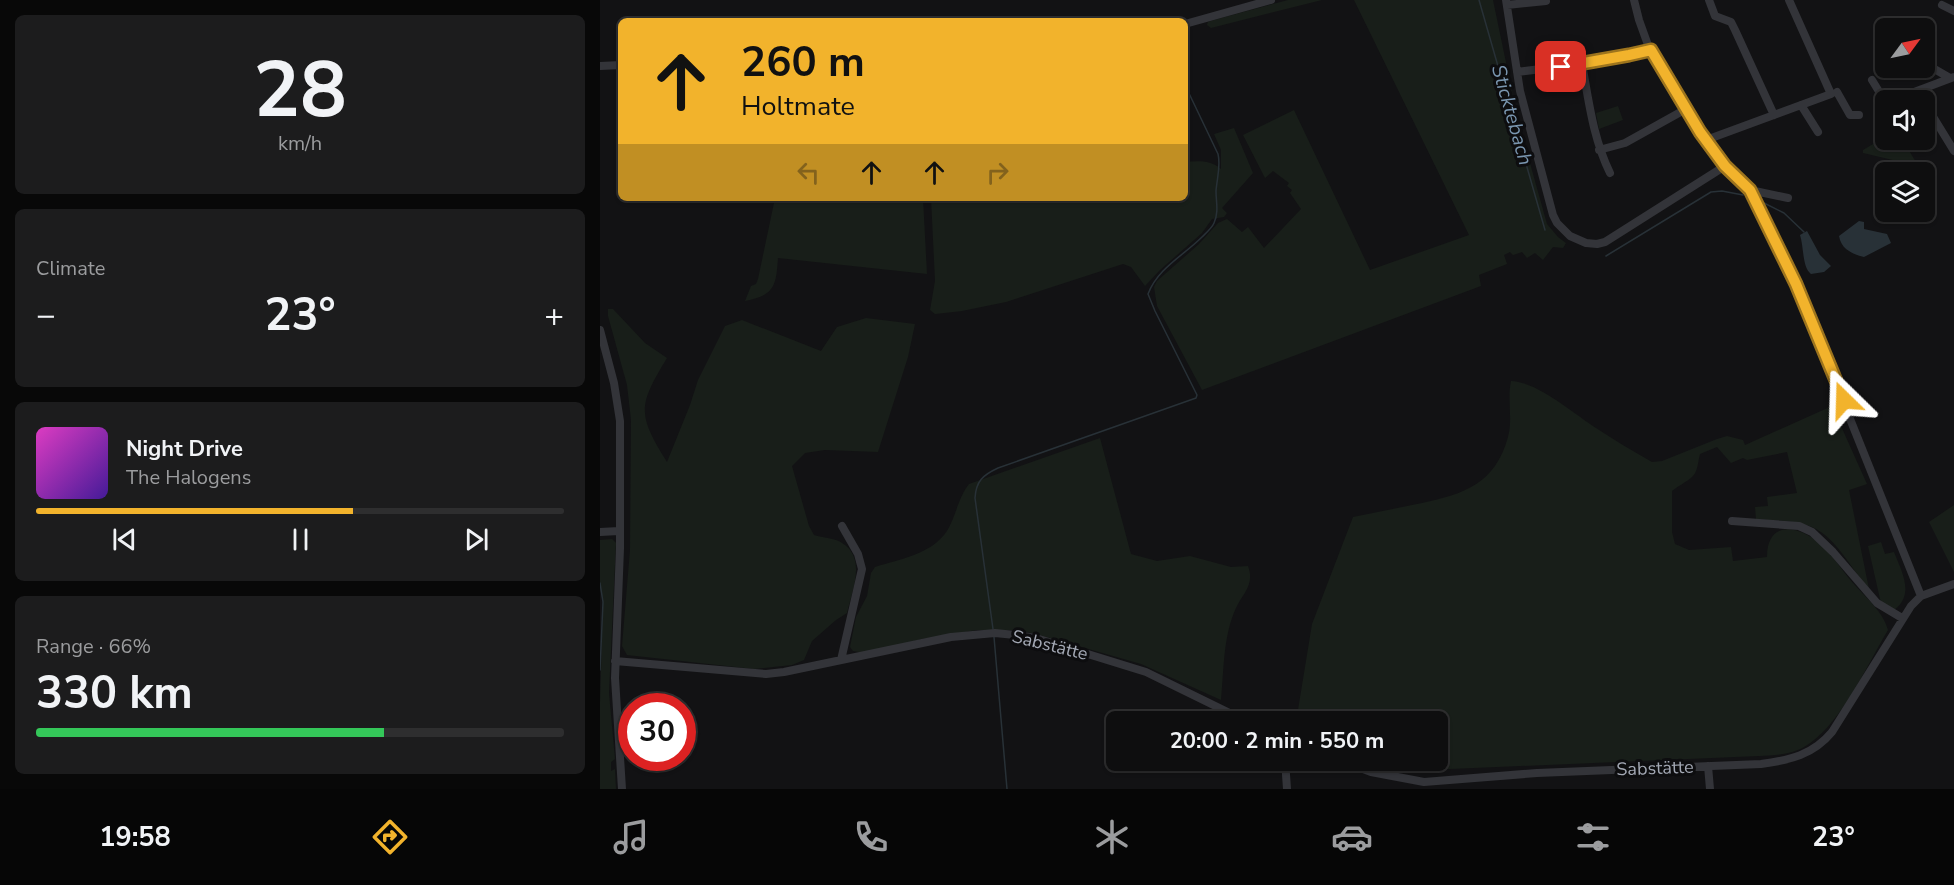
<!DOCTYPE html>
<meta charset="utf-8">
<style>
body{margin:0;font-family:"Nunito Sans",sans-serif;background:#1c1c1d;color:#f1f3f6;height:100vh;display:flex;flex-direction:column;font-size:22px;white-space:nowrap}
*{box-sizing:border-box;margin:0}
p{font-size:20px;color:#9b9c9e}
.icon{flex:none;width:33px;height:33px;fill:none;stroke:currentColor;stroke-width:2;stroke-linecap:round;stroke-linejoin:round}
.map{position:relative;flex:1;overflow:hidden}
.panel{display:flex;flex-direction:column;gap:15px;padding:15px;background:#080808;width:600px}
.panel>*{flex:none}
.hud{position:absolute;left:18px;top:18px;width:570px;height:183px;border-radius:9px;box-shadow:0 2px 4px #0004,0 0 0 2px #2e2e2f;background:#f2b32c;color:#111;overflow:hidden}
.needle{width:39px;rotate:57deg}
.buttons{position:absolute;left:1275px;top:18px;display:grid;gap:12px}
.buttons a{display:grid;place-items:center;width:60px;height:60px;border-radius:9px;background:#0e0e0f;box-shadow:0 2px 4px #0004,0 0 0 2px #2e2e2f;font-size:30px}
.speed{position:absolute;left:18px;top:693px;display:flex;gap:12px;font-size:30px;font-weight:700;text-align:center}
.speed>*{display:grid;place-content:center;width:78px;height:78px;border-radius:50%;background:#0e0e0f;box-shadow:0 2px 4px #0004,0 0 0 2px #2e2e2f;line-height:1}
.speed .limit{border:9px solid #d22;background:#fff;color:#111}
.pin{position:absolute;display:grid;place-items:center;width:51px;height:51px;color:#fff;margin:-26px;border-radius:12px;box-shadow:0 3px 9px #0006}
.me{position:absolute;width:66px;margin:-33px;rotate:338deg;stroke-linejoin:round;filter:drop-shadow(0 0 4px #0008)}
.turn{display:flex;align-items:center;gap:21px;height:126px;padding:0 24px;font-size:27px}
.turn .icon{width:78px;height:78px;stroke-width:2.5}
.turn b{display:block;font-size:42px;line-height:51px}
.lanes{display:flex;align-items:center;height:57px;padding:0 24px;background:#0003;justify-content:center;gap:30px;direction:ltr}
.lanes .off{opacity:.35}
.big{font-size:45px;font-weight:700;line-height:1.1}
.panel .tile{flex:1;display:flex;flex-direction:column;justify-content:center;gap:9px;min-width:0;padding:0 21px;border-radius:9px;background:#1c1c1d}
.panel .dial{align-items:center;gap:0}
.dial b{font-size:78px;line-height:1}
.song{display:flex;align-items:center;gap:18px}
.cover{width:72px;height:72px;border-radius:9px;background:linear-gradient(135deg,hsl(310 70% 55%),hsl(260 70% 35%))}
.played{height:6px;border-radius:3px;background:linear-gradient(90deg,#f2b32c 60%,#2e2e2f 60%)}
.keys{display:flex;justify-content:space-around;direction:ltr}
.heat{display:flex;justify-content:space-between;align-items:center;font-size:33px;direction:ltr}
.charge{height:9px;border-radius:4px;background:linear-gradient(90deg,#34c759 66%,#2e2e2f 0)}
.trip{position:absolute;left:506px;top:711px;width:342px;height:60px;border-radius:9px;background:#0e0e0f;box-shadow:0 2px 4px #0004,0 0 0 2px #2e2e2f;font-weight:700;line-height:60px;text-align:center}
.menu{display:flex;height:96px;justify-content:space-around;align-items:center;background:#060606;color:#9b9c9e}
.menu .icon{width:42px;height:42px}
.menu .active{color:#f2b32c}
.menu b{font-size:27px;color:#f1f3f6}
main{display:flex;flex:1;min-height:0}
.map>svg:first-child{display:block}
.green{fill:#181e19}
.water{fill:#283137}
.lines{fill:none;stroke-linecap:round;stroke-linejoin:round}
.stream{stroke:#283137;stroke-width:1.5}
.minor{stroke:#333439;stroke-width:8}
.route-casing{stroke:#9d741d;stroke-width:15}
.route{stroke:#f2b32c;stroke-width:10}
.labels{text-anchor:middle;dominant-baseline:central;stroke-width:6;stroke-linejoin:round;paint-order:stroke}
.street-label{font-size:18px;fill:#a3a8b4;stroke:#0d0d0f}
.water-label{font-size:20px;font-style:italic;fill:#7a96b0;stroke:#0d0d0f}
</style>
<main>
<section class="panel">
<div class="tile dial"><b>28</b><p>km/h</p></div>
<div class="tile"><p>Climate</p>
<div class="heat"><a>−</a><b class="big">23°</b><a>+</a></div>
</div>
<div class="tile">
<div class="song"><i class="cover"></i><div><b>Night Drive</b><p>The Halogens</p></div></div>
<div class="played"></div>
<div class="keys"><svg class="icon" aria-label="previous" viewBox="0 0 24 24"><path d="M18 5L8 12l10 7zM5 5v14"/></svg><svg class="icon" aria-label="pause" viewBox="0 0 24 24"><path d="M8 5v14M16 5v14"/></svg><svg class="icon" aria-label="next" viewBox="0 0 24 24"><path d="M6 5l10 7-10 7zM19 5v14"/></svg></div>
</div>
<div class="tile"><p>Range · 66%</p><b class="big">330 km</b><div class="charge"></div></div>
</section>
<div class="map">
<svg width="1354" height="789" viewBox="0 0 1354 789">
<rect width="100%" height="100%" fill="#121214"/>
<path class="green" d="M688,0h34l-111,28 -4,-3 1,-3 6,-2z
M754,0h139l20,96 -11,3 2,9 10,-2 33,118 11,13 8,6 -3,5 -10,-1 -10,13 -8,-7 -8,5 -5,-6 -9,3 -3,-3 -6,3 3,9 -28,11 2,11 -279,104 -45,-84 -3,-19 3,-6 42,-37 19,-21 9,-4 15,13 6,-5 16,21 37,-39 -11,-16 2,-3 -5,-4 2,-3 -16,-12 -8,7 -22,-43 51,-25 76,160 99,-35z
M1018,106l5,14 -24,9 -3,-16z
M634,128l19,45 -31,35 5,5 -3,4 -12,2 -10,14 -42,37 -15,16 -14,-19 -8,-3 -117,38 -44,9 -27,3 -5,-4 5,-29 -4,-83h254v-36c14,-1 25,-2 36,7v-19l-7,-16z
M1285,137l1,3h17l14,24 -3,1 -51,-12v-3z
M175,198h148l4,76 -149,-16c-2,28 -3,37 -33,43l6,-15 5,-2 2,-5z
M8,309h5l32,34 22,15c-29,48 -30,56 0,104l23,-57 8,-25 27,-54 17,-6 79,31 16,-24 29,-9 49,6 -7,33 -30,95 -53,-2 -20,3 -13,13 17,60 5,9c9,3 21,3 28,8 25,15 10,48 5,70l-11,7 -24,21 -8,19 -12,5 -38,4 -127,-14 -5,-9 8,-96 1,-130 -4,-35 -19,-69z
M911,381c27,1 62,32 85,47 18,12 37,23 56,34l10,-1 55,-22 10,-3 16,4 2,5 87,-39 35,78 -18,6 20,99c-18,-20 -32,-51 -57,-62 -17,-7 -38,-6 -56,-8l-1,-12 13,-1 -1,-9 30,-4 -10,-41 -40,8 -4,-2 -12,5 -14,-16 -17,7c-2,7 -2,18 -8,23 -4,4 -14,9 -20,14v41l3,12 14,6 42,-3 2,14 34,-4c0,-36 30,-33 52,-14 13,11 22,26 33,39 13,15 31,29 36,48l-3,5c-19,33 -47,93 -81,112 -14,8 -30,8 -45,9l-332,14h-15l-38,-9 63,-1v-38h-141l16,-98 41,-107c23,-5 46,-9 69,-14 42,-9 73,-19 86,-66 5,-18 -1,-38 3,-56z
M500,438l31,116 26,7 33,-5 41,11 17,-1c7,19 -5,27 -12,42 -13,28 -12,62 -15,92l-80,-36 -105,-30 -21,-4h-38l-55,9 -57,14 -12,-2 -3,-4 6,-30 11,-21 4,-23 4,-6c24,-8 56,-12 72,-36 9,-15 11,-33 22,-47z
M1354,505v67l-25,-50z
M12,539l4,4 -7,150 6,66 -4,3v9l4,-2 1,20h-16v-87l3,-99 -3,-15v-48z
M1281,542l4,12 9,-2c8,20 21,43 0,58l-11,-6 -3,-5 -12,-53z"/>
<path class="water" d="M1259,221l5,1v7l23,5 4,9 -27,14c-12,-3 -23,-8 -25,-21z
M1207,231l13,24 11,11 -7,6 -13,2c-9,-7 -7,-27 -11,-39z"/>
<g class="lines">
<path class="stream" d="M879,0l66,230
M1164,203l20,10 20,19
M1006,256l105,-64 11,-1 21,4
M0,583l3,19 -3,68
M393,629l-18,-131c1,-17 8,-23 23,-30l198,-70 1,-3 -42,-84 -7,-17c10,-26 35,-38 54,-57 4,-4 10,-9 12,-14 5,-11 2,-21 2,-32 1,-13 5,-25 2,-37l-33,-69
M394,637l13,152"/>
<path class="minor" d="M906,0l14,91 33,124 4,8 13,13 16,7 11,1 8,-2 120,-76
M1034,0l5,20 9,25 52,87 25,34 25,24 38,8
M1109,0l6,16 16,6 4,8 39,85
M907,5l39,-4
M1342,5l12,6
M585,24l86,-24
M1286,26v2
M1324,63l26,15
M982,64c7,38 11,74 28,109
M0,66l21,-1
M917,72l65,-8 69,-14
M1272,80l14,23
M1237,92l13,23h9
M1293,100l61,-23
M1324,102l30,49
M1201,105l17,27
M1106,140l125,-46 -42,-94
M999,150l26,-7 61,-34
M1150,190l46,94 125,312
M0,330l14,53 6,38v127l-5,130 7,111
M1132,521l67,5 13,6 21,20 44,51 25,15
M0,532l19,-1
M241,660l21,-91 -4,-15 -16,-28
M15,661l151,13 18,-2 167,-35 44,-4 20,2 21,3 110,34 102,50
M685,760l2,29
M739,760l32,12 53,10 113,-9 224,-9c29,-4 52,-9 71,-32l79,-126 10,-10 33,-12
M1108,766l2,23"/>
</g>
<g class="lines">
<defs>
<path id="route" d="M961,67l68,-12 22,-5 49,82 25,34 25,24 46,94 48,116"/>
</defs>
<use href="#route" class="route-casing"/>
<use href="#route" class="route"/>
</g>
<g class="labels">
<g class="street-label">
<text transform="translate(450 645) rotate(14)">Sabstätte</text>
<text transform="translate(1055 768) rotate(-2)">Sabstätte</text>
</g>
<g class="water-label">
<text transform="translate(912 115) rotate(74)">Sticktebach</text>
</g>
</g>
</svg>
<div class="buttons">
<a><svg class="needle" viewBox="-14 -14 28 28"><path d="M0-13l5 13h-10z" fill="#e53935"/><path d="M0 13l5-13h-10z" fill="#9b9c9e"/></svg></a>
<a><svg class="icon" aria-label="sound" viewBox="0 0 24 24"><path d="M4 9h4l5-4v14l-5-4H4zM17 9q2 3 0 6"/></svg></a>
<a><svg class="icon" aria-label="layers" viewBox="0 0 24 24"><path d="M12 4l9 5-9 5-9-5zM3 14l9 5 9-5"/></svg></a>
</div>
<div class="speed"><div class="limit">30</div></div>
<div class="pin" style="left:961px;top:67px;background:#d93025"><svg class="icon" aria-label="arrive" viewBox="0 0 24 24"><path d="M6 21V4h12l-3 4 3 4H6"/></svg></div>
<svg class="me" style="left:1244px;top:400px" viewBox="-20 -20 40 40"><path d="M0-17L14 15 0 8-14 15z" fill="#f2b32c" stroke="#fff" stroke-width="4"/></svg>
<div class="trip">20:00 · 2 min · 550 m</div>
<div class="hud">
<div class="turn"><svg class="icon" aria-label="ahead" viewBox="0 0 24 24"><path d="M12 20V5M6 11l6-6 6 6"/></svg><div><b>260 m</b>Holtmate</div></div>
<div class="lanes"><svg class="icon off" aria-label="left" viewBox="0 0 24 24"><path d="M17 20v-9H6M10 6l-5 5 5 5"/></svg><svg class="icon" aria-label="ahead" viewBox="0 0 24 24"><path d="M12 20V5M6 11l6-6 6 6"/></svg><svg class="icon" aria-label="ahead" viewBox="0 0 24 24"><path d="M12 20V5M6 11l6-6 6 6"/></svg><svg class="icon off" aria-label="right" viewBox="0 0 24 24"><path d="M7 20v-9h11M14 6l5 5-5 5"/></svg></div>
</div>
</div>
</main>
<nav class="menu">
<b>19:58</b>
<svg class="icon active" aria-label="directions" viewBox="0 0 24 24"><path d="M12 3l9 9-9 9-9-9zM9 14v-3h6M13 9l2 2-2 2"/></svg>
<svg class="icon" aria-label="music" viewBox="0 0 24 24"><path d="M9 18V5l10-2v13"/><circle cx="6" cy="18" r="3"/><circle cx="16" cy="16" r="3"/></svg>
<svg class="icon" aria-label="phone" viewBox="0 0 24 24"><path d="M5 4h4l2 5-3 2q2 4 5 5l2-3 5 2v4C11 20 4 13 5 4z"/></svg>
<svg class="icon" aria-label="climate" viewBox="0 0 24 24"><path d="M12 3v18M4 7l16 10M4 17L20 7"/></svg>
<svg class="icon" aria-label="car" viewBox="0 0 24 24"><path d="M5 17H2v-5l4-1 3-4h7l3 4 3 1v5h-3M9 17h6M6 11h13"/><circle cx="7" cy="17" r="2"/><circle cx="17" cy="17" r="2"/></svg>
<svg class="icon" aria-label="filters" viewBox="0 0 24 24"><path d="M4 7h16M4 17h16"/><circle cx="9" cy="7" r="2"/><circle cx="15" cy="17" r="2"/></svg>
<b>23°</b>
</nav>
